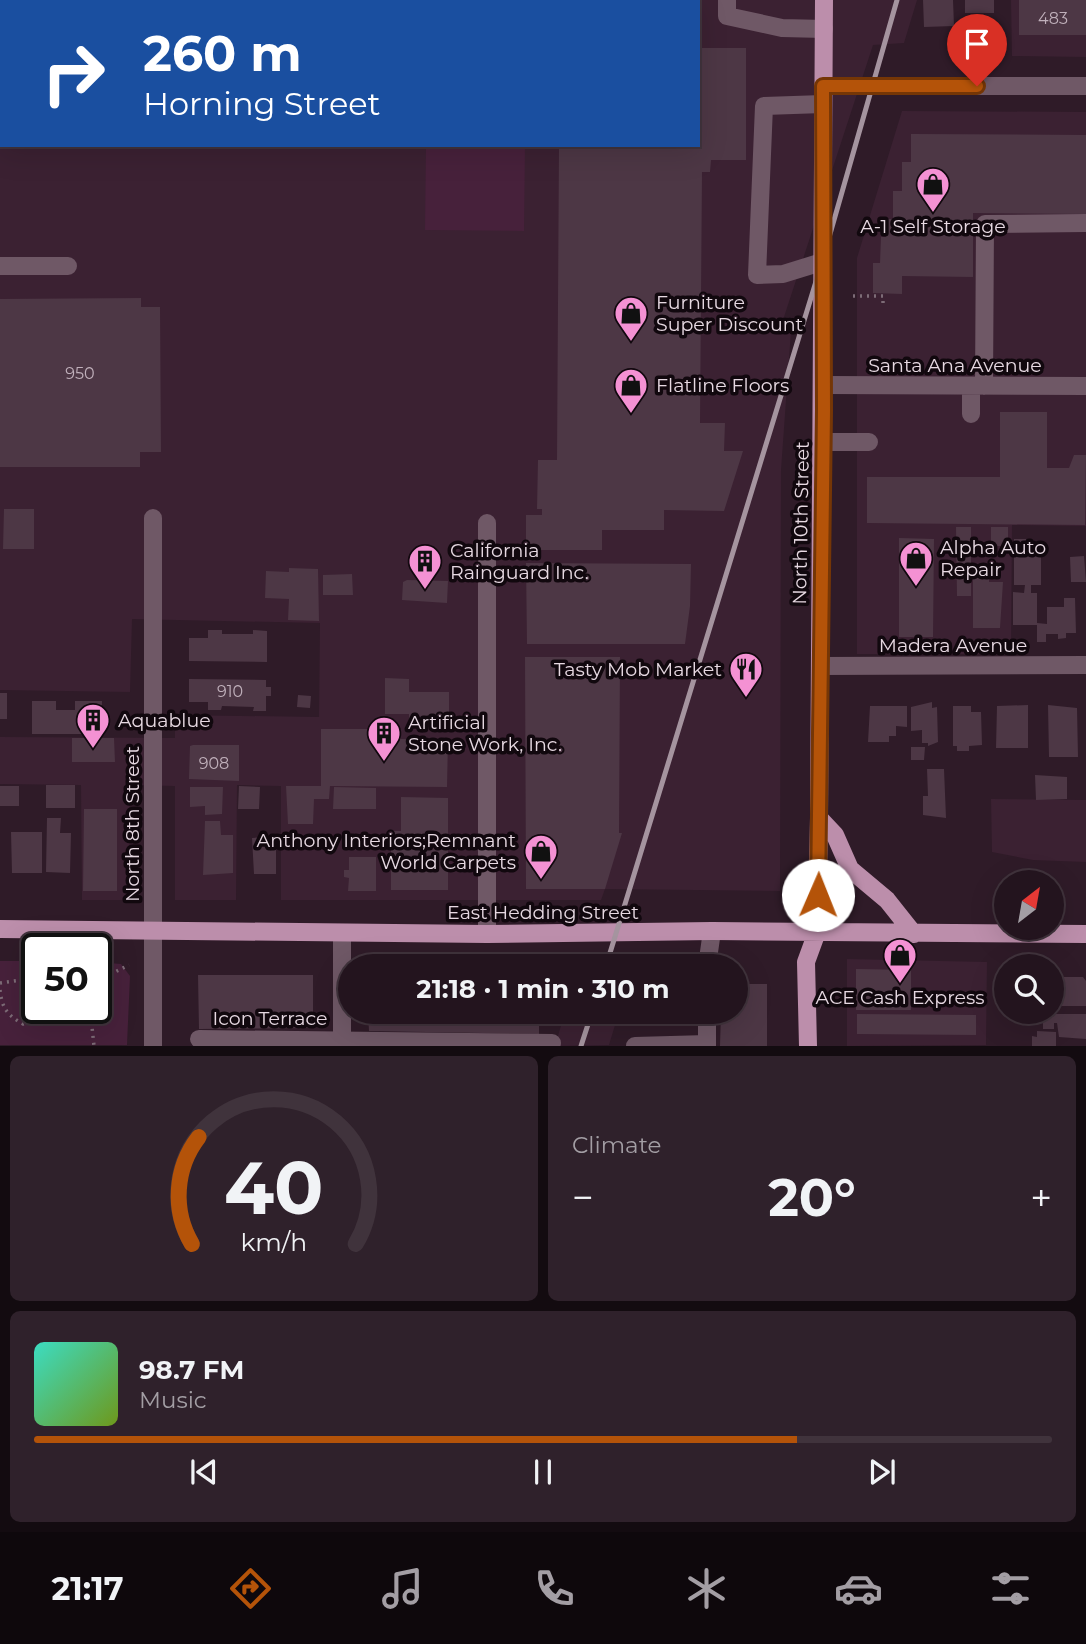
<!DOCTYPE html>
<meta charset="utf-8">
<style>
body{margin:0;font-family:Montserrat,sans-serif;background:#2f212b;color:#f1f3f6;height:100vh;display:flex;flex-direction:column;font-size:26px;white-space:nowrap}
*{box-sizing:border-box;margin:0}
p{font-size:23px;color:#a39ea4}
.icon{flex:none;width:38px;height:38px;fill:none;stroke:currentColor;stroke-width:2;stroke-linecap:round;stroke-linejoin:round}
.map{position:relative;height:1046px;overflow:hidden}
.drawer{display:flex;flex-direction:column;gap:10px;padding:10px;background:#130b10;flex:1}
.drawer>*{flex:none}
.banner{position:absolute;left:0px;top:0px;width:700px;height:147px;box-shadow:0 7px 28px #0002,0 0 0 2px #40333c;background:#1a4fa0;color:#fff;overflow:hidden}
.needle{width:46px;rotate:31deg}
.buttons{position:absolute;left:994px;top:870px;display:grid;gap:14px}
.buttons a{display:grid;place-items:center;width:70px;height:70px;border-radius:50%;background:#23141e;box-shadow:0 7px 28px #0002,0 0 0 2px #40333c;font-size:35px}
.speed{position:absolute;left:21px;top:933px;display:flex;gap:14px;font-size:35px;font-weight:700;text-align:center}
.speed>*{display:grid;place-content:center;width:91px;height:91px;border-radius:50%;background:#23141e;box-shadow:0 7px 28px #0002,0 0 0 2px #40333c;line-height:1}
.speed .limit{border:4px solid #111;border-radius:10px;background:#fff;color:#111}
.pin{position:absolute;display:grid;place-items:center;width:60px;height:60px;color:#fff;margin:-72px -30px;border-radius:50% 50% 50% 0;rotate:-45deg;box-shadow:0 0 7px #0007}
.pin .icon{rotate:45deg}
.me{position:absolute;width:77px;margin:-38px;rotate:1deg;stroke-linejoin:round;filter:drop-shadow(0 0 5px #0008)}
.turn{display:flex;align-items:center;gap:24px;height:147px;padding:0 28px;font-size:32px}
.turn .icon{width:91px;height:91px;stroke-width:2.5}
.turn b{display:block;font-size:49px;line-height:60px}
.big{font-size:52px;font-weight:700;line-height:1.1}
.drawer .widget{flex:1;display:flex;flex-direction:column;justify-content:center;gap:10px;min-width:0;padding:0 24px;border-radius:10px;background:#2f212b}
.drawer .dial{align-items:center;gap:0}
.dial svg{height:182px;overflow:visible;fill:none;stroke:#40333c;stroke-width:7;stroke-linecap:round;text-anchor:middle}
.dial text{fill:#f1f3f6;stroke:none}
.song{display:flex;align-items:center;gap:21px}
.cover{width:84px;height:84px;border-radius:10px;background:linear-gradient(135deg,hsl(170 70% 55%),hsl(80 70% 35%))}
.played{height:7px;border-radius:4px;background:linear-gradient(90deg,#b45309 75%,#40333c 75%)}
.keys{display:flex;justify-content:space-around;direction:ltr}
.heat{display:flex;justify-content:space-between;align-items:center;font-size:38px;direction:ltr}
.drawer .tiles{flex:1;display:grid;gap:10px;grid-template-columns:1fr 1fr}
.widget:last-child{grid-column:span 2}
.trip{position:absolute;left:338px;top:954px;width:410px;height:70px;border-radius:35px;background:#23141e;box-shadow:0 7px 28px #0002,0 0 0 2px #40333c;font-weight:700;line-height:70px;text-align:center}
.dock{display:flex;height:112px;justify-content:space-around;align-items:center;background:#0e080c;color:#a39ea4}
.dock .icon{width:49px;height:49px}
.dock .selected{color:#b45309}
.dock b{font-size:32px;color:#f1f3f6}
.map>svg:first-child{display:block}
.built{fill:#3b2132;fill-rule:evenodd}
.green{fill:#47213b}
.building{fill:#4d3745}
.lines{fill:none;stroke-linecap:round;stroke-linejoin:round}
.path{stroke:#7d6c77;stroke-width:3.5;stroke-dasharray:2 5;stroke-linecap:butt}
.minor{stroke:#6f5866;stroke-width:18}
.major{stroke:#bc8eab;stroke-width:18}
.rail{stroke:#a5949f;stroke-width:5}
.route-casing{stroke:#753606;stroke-width:18}
.route{stroke:#b45309;stroke-width:12}
.labels{text-anchor:middle;dominant-baseline:central;stroke-width:7;stroke-linejoin:round;paint-order:stroke}
.number-label{font-size:16px;fill:#c0b0bb}
.poi-label{font-size:19px;fill:#e7d9e2;stroke:#11080e;text-anchor:start}
.street-label{font-size:19px;fill:#e7d9e2;stroke:#11080e}
</style>
<div class="map">
<svg width="1086" height="1046" viewBox="0 0 1086 1046">
<rect width="100%" height="100%" fill="#2f1b28"/>
<path class="built" d="M0,0h917l-13,43 -31,2 -89,272h8l-11,153 -1,421 -175,-2 -4,11h-320v-114l-44,-1 -1,115h-61v-114l-45,-1 -1,115h-47l-1,-115 -81,-1v-47l175,1v-23l144,2 1,-94 -188,-4 -2,73 -130,-2zM2,2h696v143h-696z
M1011,0h75v57l-74,-1z
M902,111l184,1v540v-126l-74,-1 -1,129h-154v-396z
M991,799l95,1v62l-53,-2 -41,-8z
M847,959l140,3 -1,83 -139,1z
M565,1012h54l-10,33 -54,1z"/>
<path class="green" d="M426,145h99l-1,86 -99,-1z
M0,961h37v47h59v-46l25,2 9,12 -3,69h-127z"/>
<path class="building" d="M923,0h30l1,26 -30,1z
M965,0h29v13h-29z
M1019,0h67v35h-67z
M698,48h48v112h-35l-1,12h-8l-2,251h25l-1,28h19l-19,60 -60,-1v20h-62v20h-76v-35h16v-6h-5l1,-49h19l2,-315h139z
M911,134l175,1v79l-113,-1v64l-71,-1v18l-29,-1v-30h7l1,-26h5v-18h7v-28h9v-29h9z
M141,298v9h19l1,145h-21v15h-140v-168z
M1000,412h47v56h22l5,-13h12l-1,70 -218,-2v-46h133z
M4,509h30v40h-31z
M956,527h15v69h-14z
M991,527h17v19h-17z
M899,538l35,1 -1,98h-34z
M1014,539h12v8h5v-4h10v42h-10v8h6v32h-24v-33l11,1 1,-8h-11z
M1084,556l2,26h-15l-1,-25z
M526,563l165,1 -1,42 -5,38h-158z
M289,568l29,1 1,52 -31,-1 1,-21 -24,-1 1,-27 23,1z
M973,568h16v14h14l-3,46h-27z
M352,574l1,21h-30v-20z
M407,580l41,1 -1,22 -45,-3 1,-18z
M1064,598h11l1,35h-10v5l-8,1v-5h-12v8h-9v-19l10,1v-17h17z
M208,630h14v4h31v-4l14,1v31l-78,-1v-23h19z
M525,657h95l-1,176h3l-17,56h-79z
M385,678l24,1v13h40v32h-40v-10h-24z
M189,679l77,1v7h5v9h-5v15h-13l1,-4 -32,-1 -1,4h-13v-8h-19z
M0,693h7v26h-7z
M298,695l13,1 -1,12 -13,-1z
M32,701h24v9h19v-9h27l-1,33h-69z
M932,702v6l5,-1 1,35 -10,4v-3h-6v-13l-11,1v-24z
M1028,705v43h-32l1,-42z
M1048,705l29,3 1,49h-29z
M870,706h37v21l-11,-1v10h-7v6h-21z
M953,706h18v6h10l1,33 -13,1v5h-12v-5h-4z
M321,729h80v10l47,1 -1,47 -117,-1 -1,13h-15l-1,25h-25l-2,-38h35z
M72,738h42l1,24h-43z
M193,745h46v36l-50,-2 1,-33z
M911,747h14l-1,13h-13z
M927,769h17l2,49 -23,-3v-19h5z
M1035,775l32,2v22l-31,1z
M46,785h29v23h-29z
M0,786h19v20h-19z
M239,786l21,1 -1,22h-21z
M190,787h33l-1,27 -17,1v-9l-15,1z
M334,787l42,1v21h-43z
M401,797l47,1v92h-57v-59h10z
M84,809h33v82h-34z
M47,818h14l-1,15h11l-1,40 -24,-1z
M205,821h15l1,14h12v38l-30,2z
M11,832h31v41h-30z
M267,837l9,2v35h-22l-2,-36z
M349,857h27v34h-28l1,-13 -5,-1v-7h5z
M856,969l55,1v40h-55z
M198,975h115v53l-114,1z
M1052,977h31l3,4v25h-34z
M735,984h32v62h-47l1,-34h14z
M368,1012h171v22l-170,-3z
M637,1012h51v14l-51,-1z
M857,1014l119,1v20l-119,-1z
M1032,1014h54v25l-27,-2 -2,-14h-3v6h-11v-6h-11z
M1037,1031l19,1v14h-24v-10l5,1z"/>
<g class="lines">
<path class="path" d="M853,296h30v11
M579,964h57
M0,983l22,-3 15,4
M96,988l3,-8 30,-15
M0,990c2,18 7,25 23,34l14,-5 6,-11
M90,1008l4,38"/>
<path class="minor" d="M727,0v16l55,12 42,1
M823,86h263
M822,262l-39,12 -26,1 7,-169 59,-2
M0,266h68
M824,385l262,1
M971,386v28
M984,386l1,-162 101,-1
M823,442h46
M153,518v528
M487,523v411
M820,666l266,-1
M707,966l5,-35
M707,1012v34
M199,1039l353,4
M342,1046v-113
M635,1046l72,-2"/>
<path class="major" d="M819,818l16,17 15,34 37,31 27,34
M0,929l487,5 225,-3 374,3
M808,1046l-2,-84 11,-30 2,-114 5,-818"/>
<path class="rail" d="M606,966l216,-704 75,-262
M581,1046l11,-34"/>
</g>
<g class="lines">
<defs>
<path id="route" d="M818,895l6,-485 -1,-324h154"/>
</defs>
<use href="#route" class="route-casing"/>
<use href="#route" class="route"/>
</g>
<defs>
<symbol id="shop-pin" viewBox="-11 -11 22 30"><path d="M0 17L-7.5 6A9.5 9.5 0 1 1 7.5 6Z" fill="#f491d3" stroke="#11080e"/><path d="M-5-2.5h2.3a2.7 3.5 0 0 1 5.4 0H5L5.5 6h-11ZM-1.5-2.5h3a1.5 2.3 0 0 0-3 0Z" fill="#111"/></symbol>
<symbol id="building-pin" viewBox="-11 -11 22 30"><path d="M0 17L-7.5 6A9.5 9.5 0 1 1 7.5 6Z" fill="#f491d3" stroke="#11080e"/><path d="M-4-6H4V6H1V3H-1V6H-4ZM-2.5-4.3h1.7v1.8h-1.7ZM.8-4.3h1.7v1.8H.8ZM-2.5-1h1.7V.8h-1.7ZM.8-1h1.7V.8H.8Z" fill="#111"/></symbol>
<symbol id="restaurant-pin" viewBox="-11 -11 22 30"><path d="M0 17L-7.5 6A9.5 9.5 0 1 1 7.5 6Z" fill="#f491d3" stroke="#11080e"/><path d="M-5-6h1v4h1v-4h1v4h1v-4h1v5L-1.5 .5V6h-2V.5L-5-1ZM5-6V6H3V1.5H1.5Q1.5-4 5-6Z" fill="#111"/></symbol>
</defs>
<g fill-rule="evenodd">
<use href="#shop-pin" x="914" y="165" width="38" height="52"/>
<use href="#shop-pin" x="612" y="294" width="38" height="52"/>
<use href="#shop-pin" x="612" y="366" width="38" height="52"/>
<use href="#shop-pin" x="897" y="539" width="38" height="52"/>
<use href="#building-pin" x="406" y="542" width="38" height="52"/>
<use href="#restaurant-pin" x="727" y="650" width="38" height="52"/>
<use href="#building-pin" x="74" y="701" width="38" height="52"/>
<use href="#building-pin" x="365" y="714" width="38" height="52"/>
<use href="#shop-pin" x="522" y="832" width="38" height="52"/>
<use href="#shop-pin" x="881" y="936" width="38" height="52"/>
</g>
<g class="labels">
<g class="number-label">
<text x="1053" y="18">483</text>
<text x="80" y="373">950</text>
<text x="230" y="691">910</text>
<text x="214" y="763">908</text>
</g>
<g class="poi-label">
<text x="933" y="226" text-anchor="middle">A-1 Self Storage</text>
<text x="656" y="302">Furniture<tspan x="656" dy="22">Super Discount</tspan></text>
<text x="656" y="385">Flatline Floors</text>
<text x="940" y="547">Alpha Auto<tspan x="940" dy="22">Repair</tspan></text>
<text x="450" y="550">California<tspan x="450" dy="22">Rainguard Inc.</tspan></text>
<text x="722" y="669" text-anchor="end">Tasty Mob Market</text>
<text x="118" y="720">Aquablue</text>
<text x="408" y="722">Artificial<tspan x="408" dy="22">Stone Work, Inc.</tspan></text>
<text x="516" y="840" text-anchor="end">Anthony Interiors;Remnant<tspan x="516" dy="22">World Carpets</tspan></text>
<text x="900" y="997" text-anchor="middle">ACE Cash Express</text>
</g>
<g class="street-label">
<text x="955" y="365">Santa Ana Avenue</text>
<text transform="translate(801 523) rotate(-89)">North 10th Street</text>
<text x="953" y="645">Madera Avenue</text>
<text transform="translate(132 824) rotate(-90)">North 8th Street</text>
<text x="543" y="912">East Hedding Street</text>
<text x="270" y="1018">Icon Terrace</text>
</g>
</g>
</svg>
<div class="buttons">
<a><svg class="needle" viewBox="-14 -14 28 28"><path d="M0-13l5 13h-10z" fill="#e53935"/><path d="M0 13l5-13h-10z" fill="#a39ea4"/></svg></a>
<a><svg class="icon" aria-label="search" viewBox="0 0 24 24"><circle cx="10" cy="10" r="6"/><path d="M15 15l6 6"/></svg></a>
</div>
<div class="speed"><div class="limit">50</div></div>
<div class="pin" style="left:977px;top:86px;background:#d93025"><svg class="icon" aria-label="arrive" viewBox="0 0 24 24"><path d="M6 21V4h12l-3 4 3 4H6"/></svg></div>
<svg class="me" style="left:818px;top:895px" viewBox="-20 -20 40 40"><circle r="19" fill="#fff"/><path d="M0-13L10 11 0 6-10 11z" fill="#b45309"/></svg>
<div class="trip">21:18 · 1 min · 310 m</div>
<div class="banner">
<div class="turn"><svg class="icon" aria-label="right" viewBox="0 0 24 24"><path d="M7 20v-9h11M14 6l5 5-5 5"/></svg><div><b>260 m</b>Horning Street</div></div>
</div>
</div>
<section class="drawer">
<div class="tiles">
<div class="widget dial"><svg viewBox="0 0 100 80">
<path d="M14 69A42 42 0 1 1 86 69"/>
<path d="M14 69A42 42 0 0 1 17 22" stroke="#b45309"/>
<text x="50" y="56" font-size="32" font-weight="700">40</text>
<text x="50" y="72" font-size="11">km/h</text>
</svg></div>
<div class="widget"><p>Climate</p>
<div class="heat"><a>−</a><b class="big">20°</b><a>+</a></div>
</div>
<div class="widget">
<div class="song"><i class="cover"></i><div><b>98.7 FM</b><p>Music</p></div></div>
<div class="played"></div>
<div class="keys"><svg class="icon" aria-label="previous" viewBox="0 0 24 24"><path d="M18 5L8 12l10 7zM5 5v14"/></svg><svg class="icon" aria-label="pause" viewBox="0 0 24 24"><path d="M8 5v14M16 5v14"/></svg><svg class="icon" aria-label="next" viewBox="0 0 24 24"><path d="M6 5l10 7-10 7zM19 5v14"/></svg></div>
</div>
</div>
</section>
<nav class="dock">
<b>21:17</b>
<svg class="icon selected" aria-label="directions" viewBox="0 0 24 24"><path d="M12 3l9 9-9 9-9-9zM9 14v-3h6M13 9l2 2-2 2"/></svg>
<svg class="icon" aria-label="music" viewBox="0 0 24 24"><path d="M9 18V5l10-2v13"/><circle cx="6" cy="18" r="3"/><circle cx="16" cy="16" r="3"/></svg>
<svg class="icon" aria-label="phone" viewBox="0 0 24 24"><path d="M5 4h4l2 5-3 2q2 4 5 5l2-3 5 2v4C11 20 4 13 5 4z"/></svg>
<svg class="icon" aria-label="climate" viewBox="0 0 24 24"><path d="M12 3v18M4 7l16 10M4 17L20 7"/></svg>
<svg class="icon" aria-label="car" viewBox="0 0 24 24"><path d="M5 17H2v-5l4-1 3-4h7l3 4 3 1v5h-3M9 17h6M6 11h13"/><circle cx="7" cy="17" r="2"/><circle cx="17" cy="17" r="2"/></svg>
<svg class="icon" aria-label="filters" viewBox="0 0 24 24"><path d="M4 7h16M4 17h16"/><circle cx="9" cy="7" r="2"/><circle cx="15" cy="17" r="2"/></svg>
</nav>
